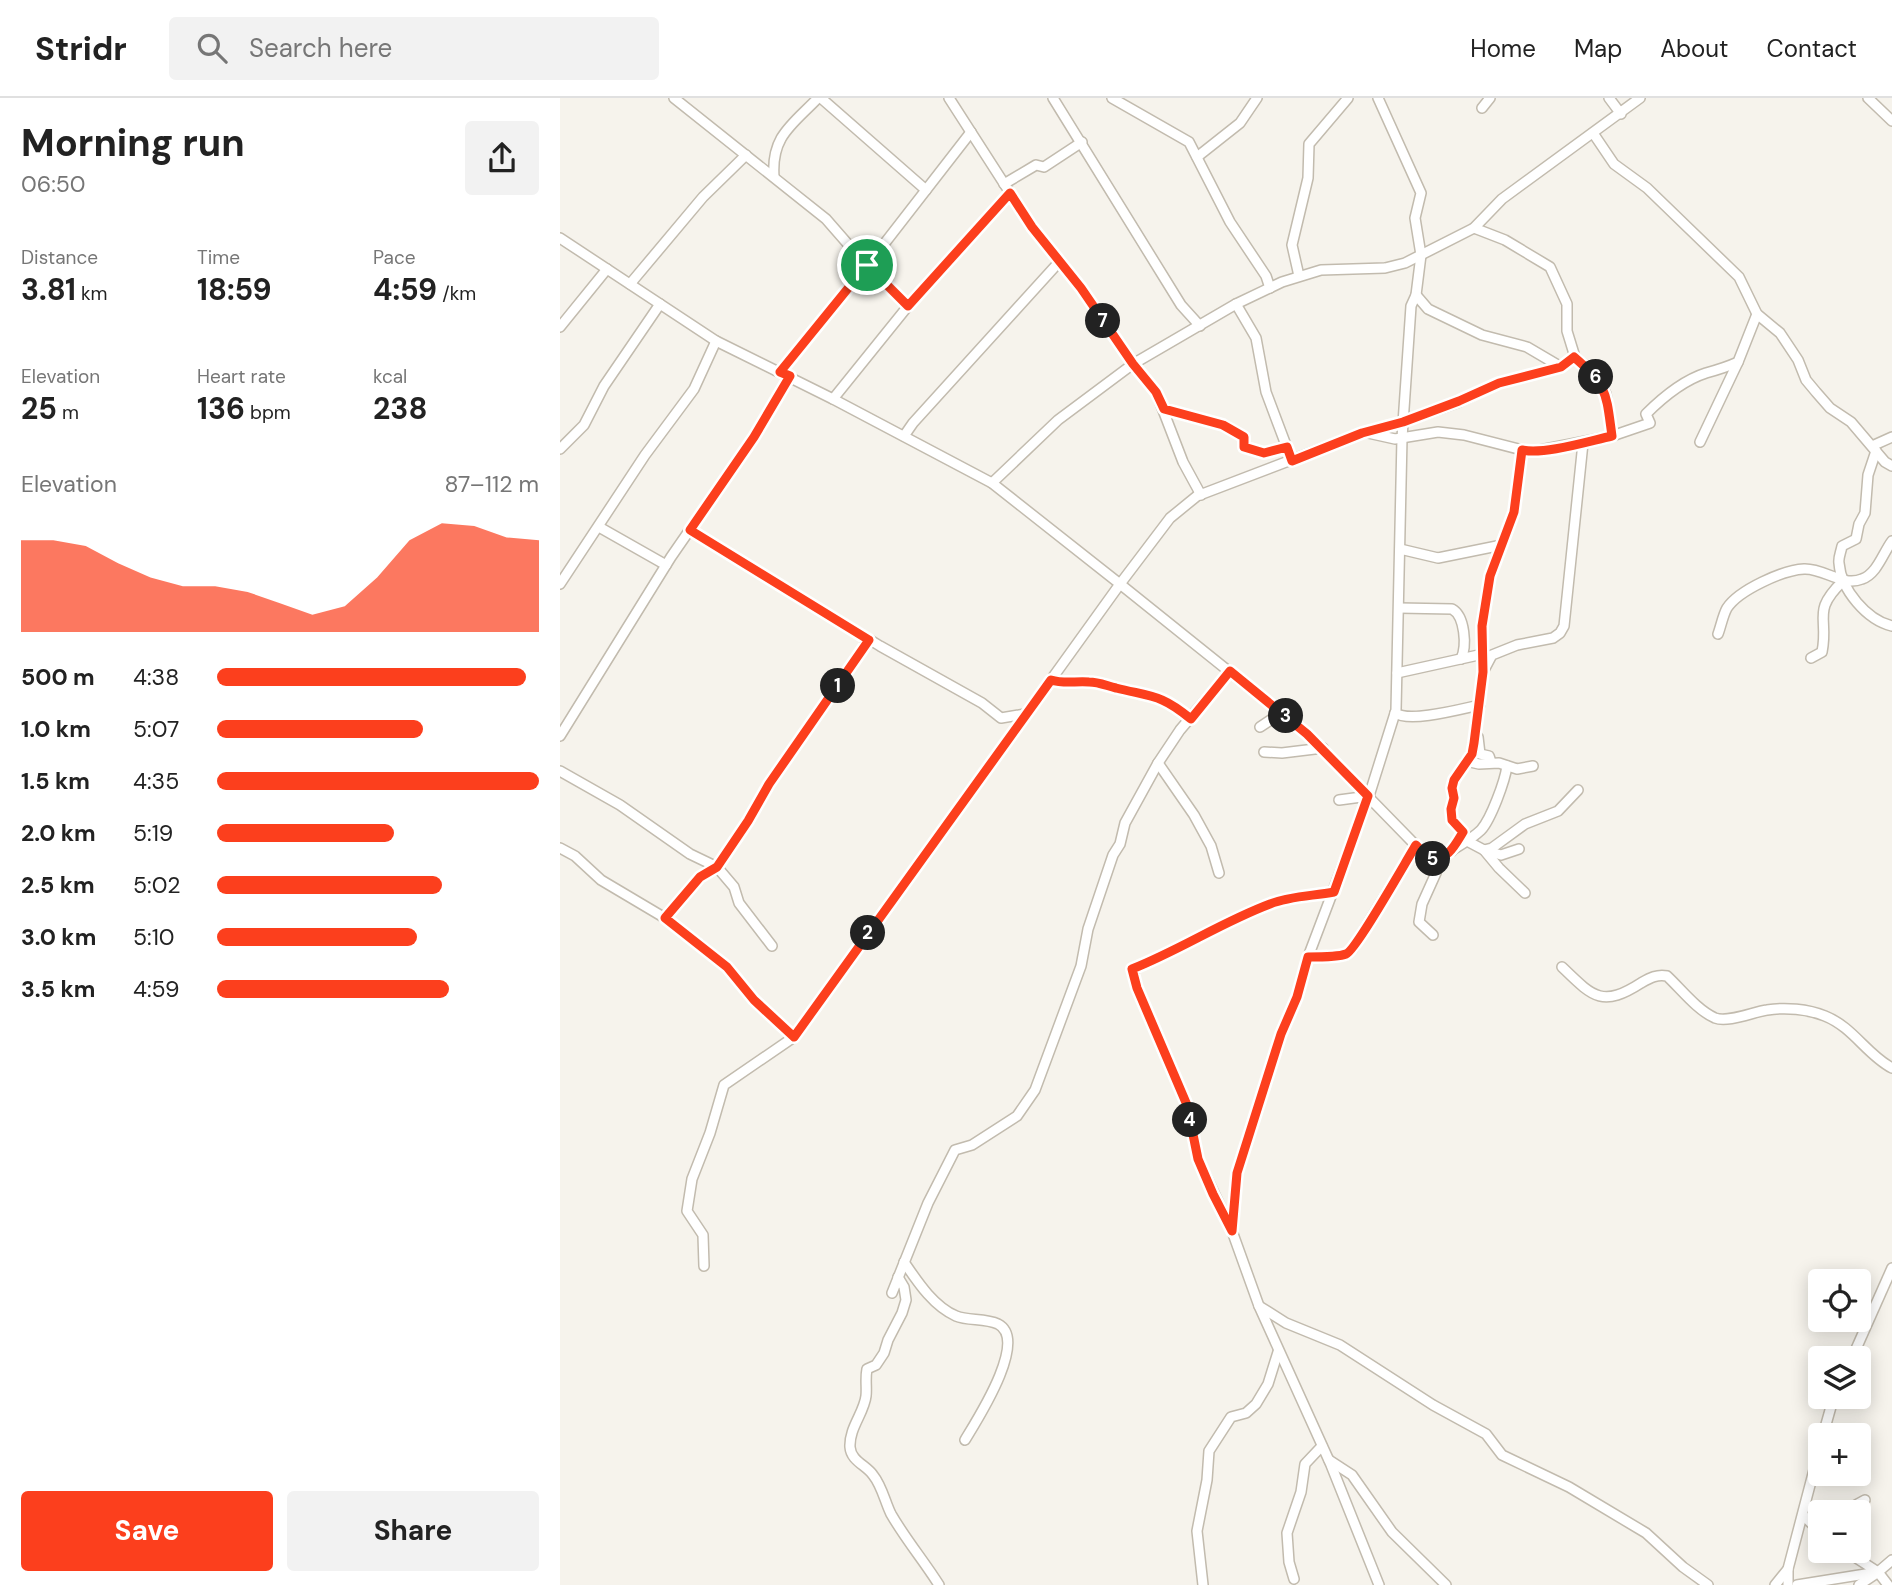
<!DOCTYPE html>
<meta charset="utf-8">
<style>
body{margin:0;font-family:"DM Sans",sans-serif;background:#f2f2f2;color:#222;height:100vh;display:flex;flex-direction:column;font-size:26px;white-space:nowrap}
*{box-sizing:border-box;margin:0}
p{font-size:23px;color:#767676}
.icon{flex:none;width:38px;height:38px;fill:none;stroke:currentColor;stroke-width:2;stroke-linecap:round;stroke-linejoin:round}
.map{position:relative;flex:1;overflow:hidden}
.panel{display:flex;flex-direction:column;background:#fff;width:560px}
.panel>*{flex:none}
.buttons{position:absolute;left:1248px;top:1171px;display:grid;gap:14px}
.buttons a{display:grid;place-items:center;width:63px;height:63px;border-radius:7px;background:#fff;box-shadow:0 4px 18px #0003;font-size:35px}
.pin{position:absolute;display:grid;place-items:center;width:60px;height:60px;color:#fff;margin:-30px;border:4px solid #fff;border-radius:50%;box-shadow:0 2px 7px #0007}
.km{position:absolute;width:35px;height:35px;margin:-18px;border-radius:50%;background:#222;color:#fff;font-size:19px;line-height:35px;text-align:center}
.round{display:grid;place-items:center;flex:none;width:74px;height:74px;border-radius:7px;background:#f2f2f2}
.headline{display:flex;align-items:center;justify-content:space-between;height:119px;padding:0 21px}
h1{font-size:38px;font-weight:700;line-height:52px}
.metrics{display:grid;grid-template-columns:repeat(3,1fr);gap:10px;height:119px;padding:7px 21px}
.metrics div{display:grid;align-content:center}
.metrics b{font-size:30px;font-weight:700}
.metrics small{font-size:19px;font-weight:400}
.metrics p{font-size:19px}
.chart{height:196px;padding:14px 21px}
.chart p{display:flex;justify-content:space-between}
.chart svg{width:100%;height:126px;margin-top:7px;fill:#fc3f1d;opacity:.7}
.button{display:flex;gap:14px;margin-top:auto;padding:14px 21px}
.button a{flex:1;height:80px;border-radius:7px;background:#fc3f1d;color:#fff;font-size:28px;font-weight:700;line-height:80px;text-align:center}
.button a+a{background:#f2f2f2;color:#222}
ul{padding:0 21px;list-style:none;font-size:23px}
li{display:grid;grid-template-columns:112px 84px 1fr;align-items:center;height:52px}
li i{height:18px;border-radius:9px;background:#fc3f1d}
header{display:flex;align-items:center;gap:42px;box-sizing:border-box;height:98px;padding:0 35px;background:#fff;border-bottom:2px solid #e0e0e0}
header strong{font-size:33px}
nav{display:flex;gap:38px;margin-inline-start:auto;font-size:24px}
.search{width:490px;height:63px;background:#f2f2f2;display:flex;align-items:center;gap:18px;box-sizing:border-box;padding:0 24px;border-radius:7px;color:#767676;font-size:26px}
main{display:flex;flex:1;min-height:0}
.map>svg:first-child{display:block}
.lines{fill:none;stroke-linecap:round;stroke-linejoin:round}
.street-casing{stroke:#c2bbae;stroke-width:12}
.street{stroke:#fff;stroke-width:9}
.route-casing{stroke:#fff;stroke-width:14}
.route{stroke:#fc3f1d;stroke-width:9}
</style>
<header>
<strong>Stridr</strong>
<div class="search"><svg class="icon" aria-label="search" viewBox="0 0 24 24"><circle cx="10" cy="10" r="6"/><path d="M15 15l6 6"/></svg>Search here</div>
<nav><a>Home</a><a>Map</a><a>About</a><a>Contact</a></nav>
</header>
<main>
<section class="panel">
<div class="headline"><div><h1>Morning run</h1><p>06:50</p></div><a class="round"><svg class="icon" aria-label="share" viewBox="0 0 24 24"><path d="M12 15V3M7 8l5-5 5 5M5 13v7h14v-7"/></svg></a></div>
<div class="metrics">
<div><p>Distance</p><b>3.81<small> km</small></b></div>
<div><p>Time</p><b>18:59</b></div>
<div><p>Pace</p><b>4:59<small> /km</small></b></div>
</div>
<div class="metrics">
<div><p>Elevation</p><b>25<small> m</small></b></div>
<div><p>Heart rate</p><b>136<small> bpm</small></b></div>
<div><p>kcal</p><b>238</b></div>
</div>
<div class="chart"><p><span>Elevation</span>87–112 m</p>
<svg viewBox="0 0 160 44" preserveAspectRatio="none"><path d="M0 44V12L10 12L20 14L30 20L40 25L50 28L60 28L70 30L80 34L90 38L100 35L110 25L120 12L130 6L140 7L150 11L160 12V44z"/></svg>
</div>
<ul>
<li><b>500 m</b>4:38<i style="width:96%"></i></li>
<li><b>1.0 km</b>5:07<i style="width:64%"></i></li>
<li><b>1.5 km</b>4:35<i style="width:100%"></i></li>
<li><b>2.0 km</b>5:19<i style="width:55%"></i></li>
<li><b>2.5 km</b>5:02<i style="width:70%"></i></li>
<li><b>3.0 km</b>5:10<i style="width:62%"></i></li>
<li><b>3.5 km</b>4:59<i style="width:72%"></i></li>
</ul>
<div class="button"><a>Save</a><a>Share</a></div>
</section>
<div class="map">
<svg width="1332" height="1487" viewBox="0 0 1332 1487">
<rect width="100%" height="100%" fill="#f6f3ec"/>
<g class="lines">
<defs>
<g id="street">
<polyline points="114,0 266,121 307,168 348,208"/>
<polyline points="261,0 366,92"/>
<polyline points="389,0 472,129 521,190 573,266 596,294 623,364 641,397"/>
<polyline points="493,0 621,207 640,228"/>
<polyline points="552,0 629,44 670,124 706,178 710,190"/>
<polyline points="818,0 861,95 855,120 861,157 856,197 851,208 842,340 836,612 809,698 748,859 737,899 721,936 677,1075 672,1133 699,1208 771,1367 819,1487"/>
<polyline points="1049,0 1061,16"/>
<polyline points="1308,0 1332,23"/>
<polyline points="922,10 930,0"/>
<polyline points="1033,35 1054,66 1087,90 1179,179 1197,216 1220,235 1238,262 1246,282 1256,294 1270,310 1291,324 1325,364 1332,368"/>
<polyline points="637,59 680,25 697,0"/>
<path d="M214 79C211 38 232 27 258 0"/>
<polyline points="444,86 476,67 484,69 522,44"/>
<polyline points="914,130 945,142 990,169 1007,206 1007,233 1015,259 1036,277 1046,296 1052,338"/>
<polyline points="0,140 156,243 273,301 432,385 560,486 234,939 164,987 150,1035 132,1081 127,1113 143,1137 144,1168"/>
<polyline points="739,178 732,147 748,80 749,46 788,0"/>
<polyline points="70,186 143,99 186,57"/>
<polyline points="856,197 868,211 922,237 967,249 1001,269"/>
<polyline points="676,206 696,240 706,294 732,363"/>
<polyline points="0,229 47,171"/>
<polyline points="220,273 307,168 411,34"/>
<polyline points="273,301 348,208 450,95"/>
<polyline points="604,311 664,327 684,339 684,349 704,355 727,349"/>
<path d="M808 335 835 341 878 334 904 337 970 354 1052 338 1090 325 1086 316C1102 300 1124 282 1146 275 1157 272 1167 269 1178 264L1197 216"/>
<polyline points="344,338 353,325 500,163"/>
<polyline points="1140,344 1178,264"/>
<polyline points="1312,348 1332,339"/>
<polyline points="0,351 24,327 44,288 100,206"/>
<path d="M1316 353 1308 377 1305 415 1299 426 1296 441 1282 448C1281 454 1278 460 1279 465 1281 492 1307 522 1332 528"/>
<polyline points="432,385 498,322 573,266 676,206 722,184 761,172 825,170 845,165 914,130 942,101 1080,0"/>
<polyline points="39,429 106,467"/>
<polyline points="130,432 320,548 422,605 441,620 465,616"/>
<polyline points="840,451 878,460 942,447"/>
<polyline points="0,486 85,357 134,291 156,243"/>
<path d="M839 510 892 511C905 518 907 548 901 561"/>
<path d="M1158 536C1161 528 1163 517 1167 510 1179 492 1223 472 1244 471 1264 470 1282 489 1302 481 1317 476 1323 455 1332 443"/>
<path d="M1251 560 1262 554C1269 519 1251 514 1283 483"/>
<polyline points="923,573 922,528 930,478 954,414 962,352"/>
<polyline points="837,575 923,556"/>
<path d="M491 582C504 586 515 584 529 584 539 584 547 588 556 590 592 598 601 596 631 621"/>
<path d="M835 615C850 625 901 611 920 607"/>
<polyline points="700,629 712,621 718,611"/>
<polyline points="0,638 111,459 194,339 230,278"/>
<polyline points="918,639 920,656 929,658 931,664"/>
<polyline points="704,654 722,655 763,650"/>
<polyline points="906,663 919,666 939,665 957,671 973,668"/>
<polyline points="598,665 634,717 651,748 659,775"/>
<polyline points="0,673 60,707 130,756 157,769 174,789 179,805 212,848"/>
<polyline points="779,702 809,698"/>
<path d="M905 742 907 743C911 740 917 736 921 732 931 721 945 683 947 668"/>
<polyline points="0,750 15,758 41,782 105,820 139,846 167,869 194,903 234,939"/>
<polyline points="924,752 939,770 965,795"/>
<polyline points="924,752 941,757 959,751"/>
<polyline points="892,753 903,735 892,722 891,711 894,700 892,690 894,682 912,655 914,645 923,574 932,557 957,547 993,540 1000,535 1004,528 1023,345"/>
<polyline points="869,761 878,761 907,743 924,752 932,750 965,726 998,713 1018,692"/>
<polyline points="105,820 140,779 157,769 188,723 209,686 309,542"/>
<polyline points="873,837 859,824 862,806 876,775 869,761 747,636 560,486 610,420 637,398 802,335 843,324 899,304 939,285 1001,269 1015,259"/>
<polyline points="748,859 785,857 793,850 856,747"/>
<path d="M1002 869C1033 899 1042 910 1081 885 1090 880 1097 876 1107 878 1121 891 1137 912 1155 920 1168 925 1193 914 1207 912 1225 909 1248 911 1265 918 1293 929 1307 957 1332 970"/>
<path d="M672 1133 638 1061 627 1007 577 890 572 871C620 852 662 824 710 806 730 798 753 798 774 794"/>
<path d="M344 1164C357 1183 373 1208 396 1218 408 1223 425 1220 438 1226 469 1242 417 1322 405 1342"/>
<path d="M338 1179 344 1189 346 1202 342 1215 328 1242 324 1255 316 1267 307 1271C305 1281 307 1289 306 1298 304 1315 289 1330 290 1349 291 1363 306 1367 313 1377 322 1388 325 1404 331 1416 346 1442 364 1463 379 1487"/>
<polyline points="332,1195 368,1105 395,1052 412,1047 457,1018 475,992 521,868 528,831 553,757 560,746 565,725 598,665 620,632 670,573"/>
<polyline points="699,1208 726,1225 780,1247 873,1307 926,1336 942,1357 1009,1389 1086,1435 1123,1469 1148,1487"/>
<polyline points="1292,1260 1332,1170"/>
<polyline points="1263,1337 1274,1298"/>
<polyline points="769,1362 792,1377 832,1434 886,1487"/>
<polyline points="1283,1414 1305,1402"/>
<polyline points="1243,1417 1260,1434"/>
<polyline points="1284,1452 1318,1474 1328,1487"/>
<polyline points="734,1481 729,1464 727,1435 741,1394 745,1366 762,1348"/>
<polyline points="643,1487 637,1433 647,1382 649,1353 671,1319 686,1315 696,1306 708,1286 718,1254"/>
<polyline points="1215,1487 1228,1471 1260,1349"/>
<polyline points="1228,1487 1228,1471"/>
<polyline points="1237,1487 1318,1474 1332,1462"/>
<polyline points="1299,1487 1314,1477"/>
</g>
</defs>
<use href="#street" class="street-casing"/>
<use href="#street" class="street"/>
</g>
<g class="lines">
<defs>
<path id="route" d="M450 95 472 129 521 190 573 266 596 294 604 311 663 327 684 339V349L704 355 727 349 732 363 802 335 843 324 899 303 939 285 1001 269 1014 259C1048 288 1046 295 1052 338 1029 343 984 357 962 352L954 414 930 478 922 528 923 574 914 645 912 656 894 682 892 690 894 700 891 711 892 722 903 734C894 749 888 762 869 761L856 747C846 763 796 852 786 856 779 859 756 859 748 859L737 899 721 936 677 1075 672 1133 653 1096 638 1061 627 1007 577 890 572 871C620 852 662 824 710 806 730 798 753 798 774 794L808 698 747 636 670 573 631 621C601 596 592 599 556 590 547 588 539 584 529 584 515 583 504 586 491 582L234 939 194 902 167 869 105 820 140 779 157 769 188 723 209 686 309 542 130 432 194 339 230 278 220 274 307 167 348 208Z"/>
</defs>
<use href="#route" class="route-casing"/>
<use href="#route" class="route"/>
</g>
</svg>
<div class="buttons">
<a><svg class="icon" aria-label="locate" viewBox="0 0 24 24"><circle cx="12" cy="12" r="6"/><path d="M12 2v4M12 18v4M2 12h4M18 12h4"/></svg></a>
<a><svg class="icon" aria-label="layers" viewBox="0 0 24 24"><path d="M12 4l9 5-9 5-9-5zM3 14l9 5 9-5"/></svg></a>
<a>+</a>
<a>−</a>
</div>
<div class="pin" style="left:307px;top:167px;background:#1e9e55"><svg class="icon" aria-label="arrive" viewBox="0 0 24 24"><path d="M6 21V4h12l-3 4 3 4H6"/></svg></div>
<b class="km" style="left:278px;top:588px">1</b>
<b class="km" style="left:308px;top:835px">2</b>
<b class="km" style="left:726px;top:618px">3</b>
<b class="km" style="left:630px;top:1022px">4</b>
<b class="km" style="left:873px;top:761px">5</b>
<b class="km" style="left:1036px;top:279px">6</b>
<b class="km" style="left:543px;top:223px">7</b>
</div>
</main>
